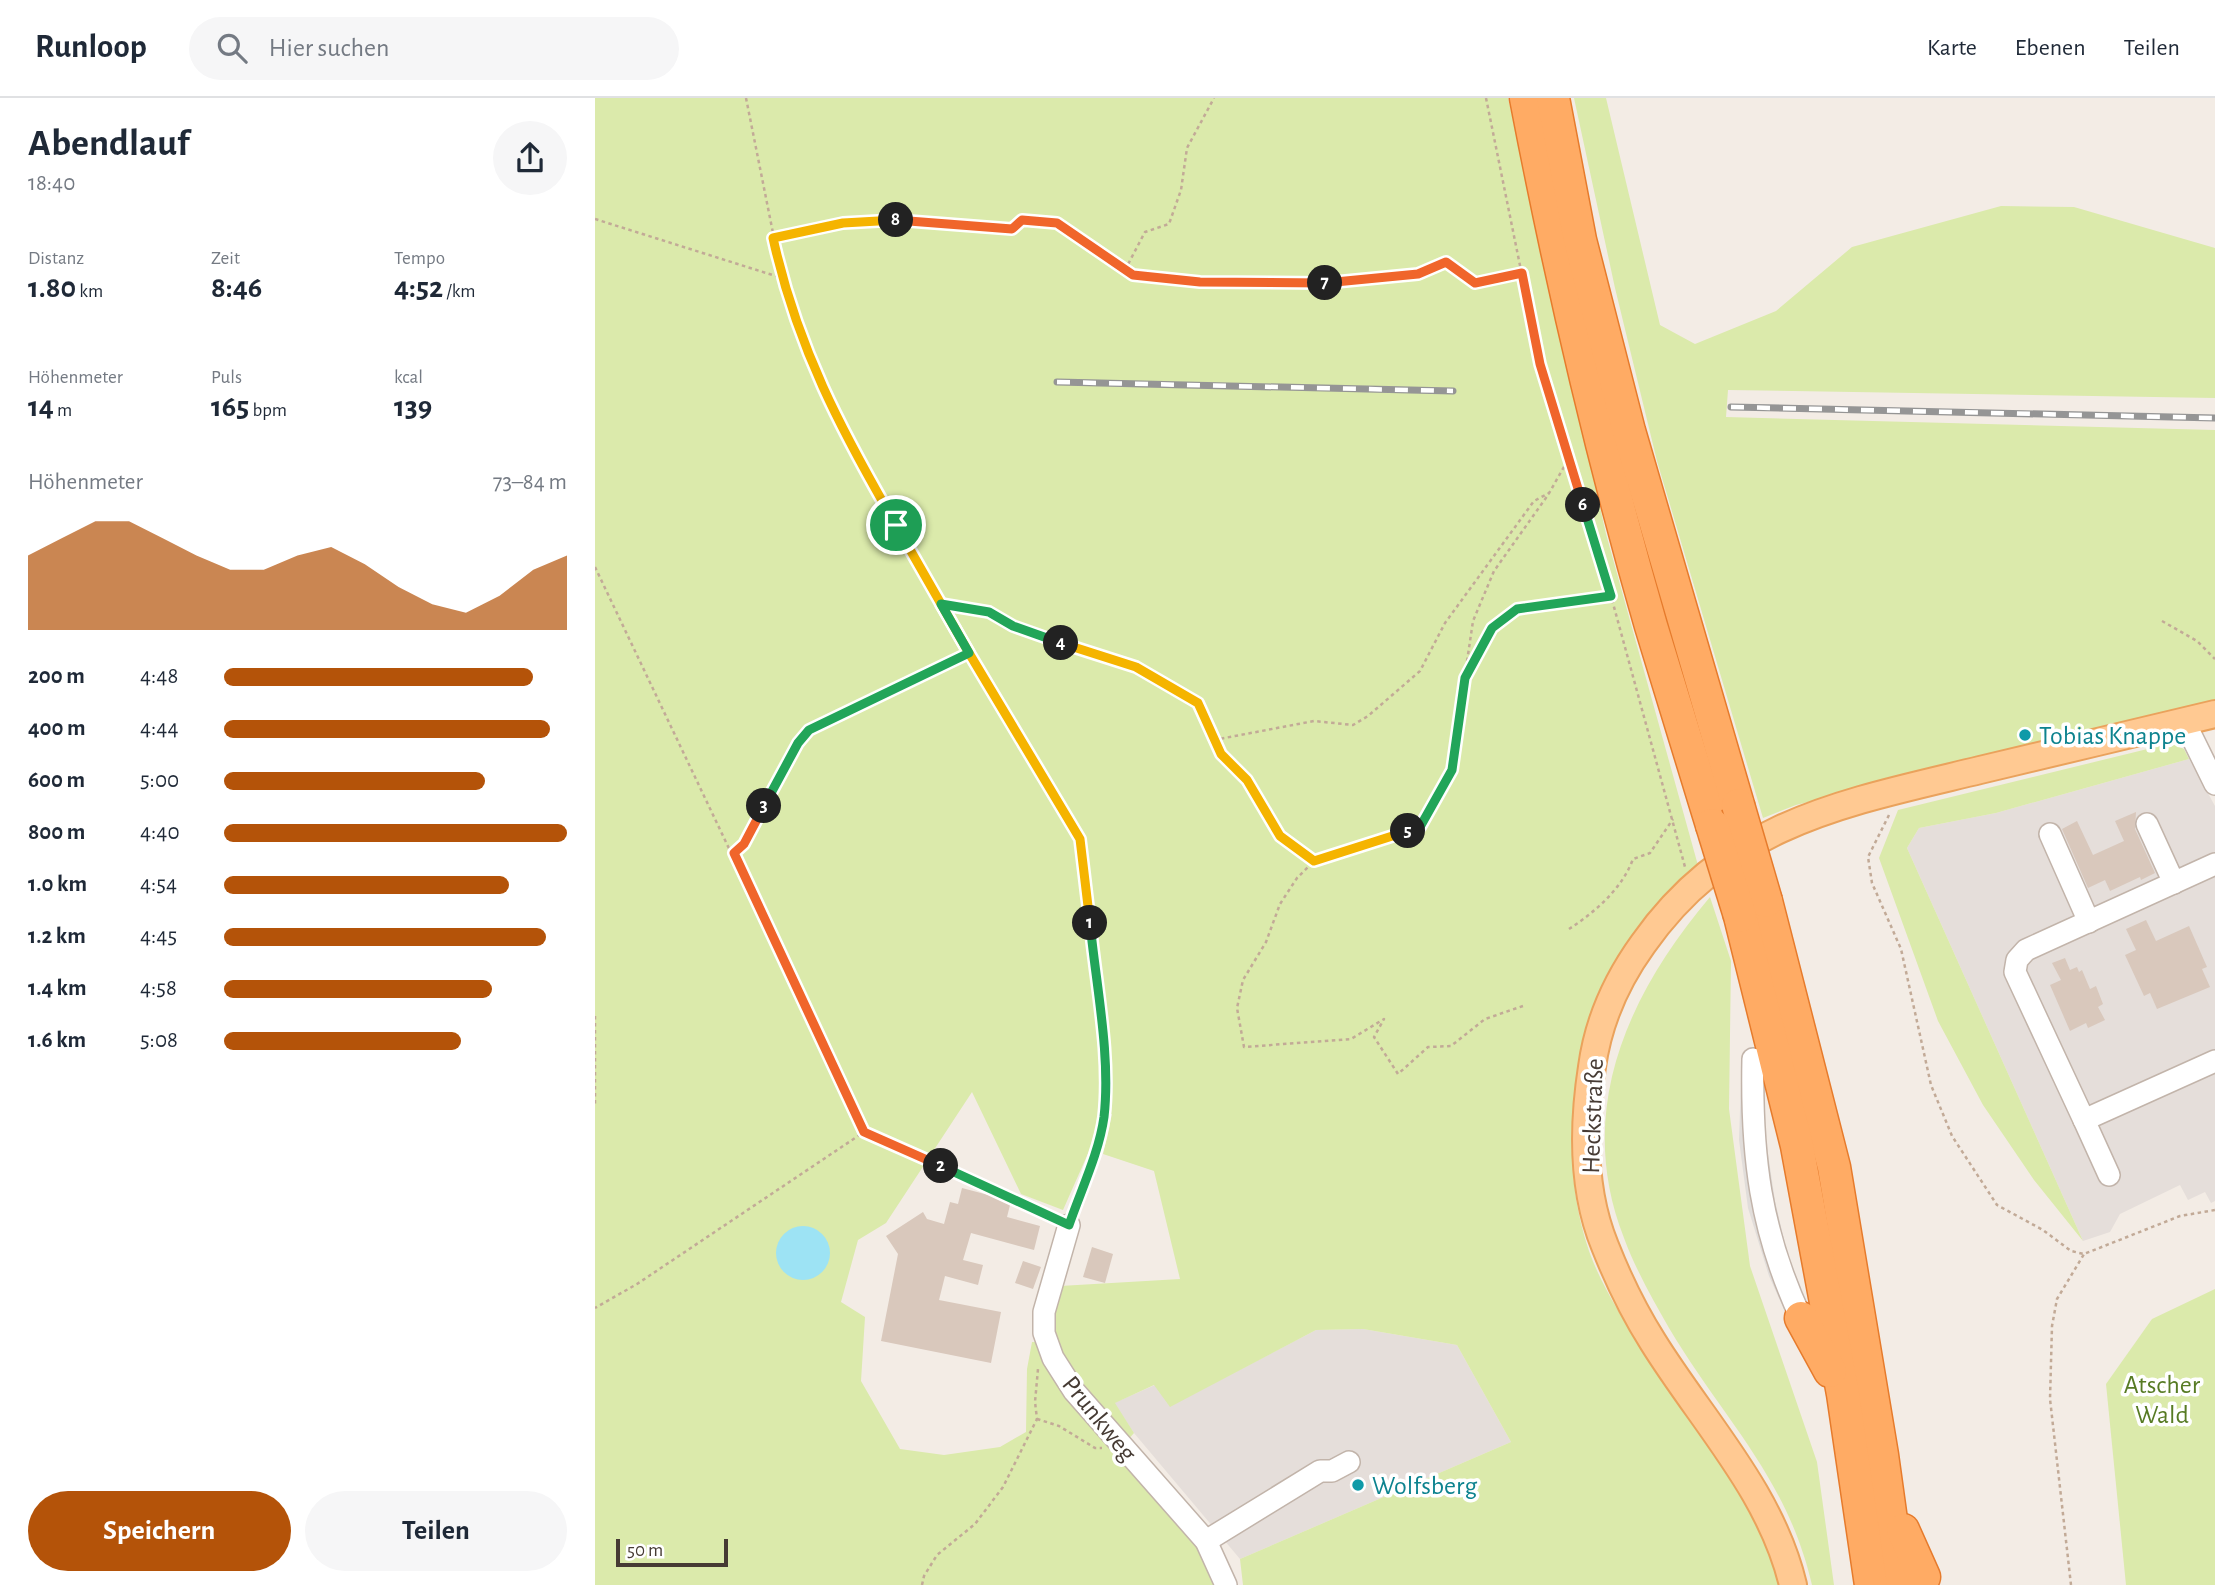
<!DOCTYPE html>
<html lang="de">
<meta charset="utf-8">
<style>
body{margin:0;font-family:"Alegreya Sans",sans-serif;background:#f6f6f7;color:#1f2937;height:100vh;display:flex;flex-direction:column;font-size:26px;white-space:nowrap}
*{box-sizing:border-box;margin:0}
p{font-size:23px;color:#747a83}
.icon{flex:none;width:38px;height:38px;fill:none;stroke:currentColor;stroke-width:2;stroke-linecap:round;stroke-linejoin:round}
.map{position:relative;flex:1;overflow:hidden}
.panel{display:flex;flex-direction:column;background:#fff;width:595px}
.panel>*{flex:none}
.scale{position:absolute;left:21px;bottom:18px;width:112px;box-sizing:border-box;padding-left:7px;border:4px solid #463b34;border-top:0;font-size:19px;line-height:24px;white-space:nowrap;color:#463b34;-webkit-text-stroke:5px #fff;paint-order:stroke}
.pin{position:absolute;display:grid;place-items:center;width:60px;height:60px;color:#fff;margin:-30px;border:4px solid #fff;border-radius:50%;box-shadow:0 2px 7px #0007}
.km{position:absolute;width:35px;height:35px;margin:-18px;border-radius:50%;background:#222;color:#fff;font-size:19px;line-height:35px;text-align:center}
.round{display:grid;place-items:center;flex:none;width:74px;height:74px;border-radius:37px;background:#f6f6f7}
.head{display:flex;align-items:center;justify-content:space-between;height:119px;padding:0 28px}
h1{font-size:38px;font-weight:700;line-height:52px}
.figures{display:grid;grid-template-columns:repeat(3,1fr);gap:10px;height:119px;padding:7px 28px}
.figures div{display:grid;align-content:center}
.figures b{font-size:30px;font-weight:700}
.figures small{font-size:19px;font-weight:400}
.figures p{font-size:19px}
.chart{height:196px;padding:14px 28px}
.chart p{display:flex;justify-content:space-between}
.chart svg{width:100%;height:126px;margin-top:7px;fill:#b45309;opacity:.7}
.primary-button{display:flex;gap:14px;margin-top:auto;padding:14px 28px}
.primary-button a{flex:1;height:80px;border-radius:42px;background:#b45309;color:#fff;font-size:28px;font-weight:700;line-height:80px;text-align:center}
.primary-button a+a{background:#f6f6f7;color:#1f2937}
ul{padding:0 28px;list-style:none;font-size:23px}
li{display:grid;grid-template-columns:112px 84px 1fr;align-items:center;height:52px}
li i{height:18px;border-radius:9px;background:#b45309}
header{display:flex;align-items:center;gap:42px;box-sizing:border-box;height:98px;padding:0 35px;background:#fff;border-bottom:2px solid #e0e1e3}
header strong{font-size:33px}
nav{display:flex;gap:38px;margin-inline-start:auto;font-size:24px}
.search{width:490px;height:63px;background:#f6f6f7;display:flex;align-items:center;gap:18px;box-sizing:border-box;padding:0 24px;border-radius:38px;color:#747a83;font-size:26px}
main{display:flex;flex:1;min-height:0}
.map>svg:first-child{display:block}
.industrial{fill:#e5deda}
.green{fill:#dbeaab;fill-rule:evenodd}
.parking{fill:#e1ddda}
.water{fill:#9de3f4}
.building{fill:#d9c8bc}
.lines{fill:none;stroke-linecap:round;stroke-linejoin:round}
.minor-casing{stroke:#c2b4aa;stroke-width:24}
.major-casing{stroke:#eaa25c;stroke-width:30}
.highway-casing{stroke:#e67b2c;stroke-width:35}
.path{stroke:#c2aa97;stroke-width:2.5;stroke-dasharray:3.5 3.5;stroke-linecap:butt}
.minor{stroke:#fff;stroke-width:21}
.major{stroke:#ffc992;stroke-width:26}
.highway{stroke:#ffab64;stroke-width:32}
.rail-casing{stroke:#959595;stroke-width:7}
.rail{stroke:#fff;stroke-width:4.5;stroke-dasharray:13;stroke-linecap:butt}
.highway-bridge-casing{stroke:#e67b2c;stroke-width:35;stroke-linecap:butt}
.highway-bridge{stroke:#ffab64;stroke-width:32}
.split-1-casing{stroke:#fff;stroke-width:14}
.split-2-casing{stroke:#fff;stroke-width:14}
.split-3-casing{stroke:#fff;stroke-width:14}
.split-4-casing{stroke:#fff;stroke-width:14}
.split-5-casing{stroke:#fff;stroke-width:14}
.split-6-casing{stroke:#fff;stroke-width:14}
.split-7-casing{stroke:#fff;stroke-width:14}
.split-8-casing{stroke:#fff;stroke-width:14}
.split-9-casing{stroke:#fff;stroke-width:14}
.split-1{stroke:#f5b400;stroke-width:9}
.split-2{stroke:#22a559;stroke-width:9}
.split-3{stroke:#f0652b;stroke-width:9}
.split-4{stroke:#22a559;stroke-width:9}
.split-5{stroke:#f5b400;stroke-width:9}
.split-6{stroke:#22a559;stroke-width:9}
.split-7{stroke:#f0652b;stroke-width:9}
.split-8{stroke:#f0652b;stroke-width:9}
.split-9{stroke:#f5b400;stroke-width:9}
.culture-dot{fill:#0f9aa8;stroke:#fff;stroke-width:2.5}
.labels{text-anchor:middle;stroke-width:7;stroke-linejoin:round;paint-order:stroke}
.culture-label{font-size:26px;fill:#0d838f;stroke:#fff;text-anchor:start}
.street-label{font-size:26px;fill:#463b34;stroke:#fff}
.park-label{font-size:26px;fill:#577b24;stroke:#fff}
</style>
<header>
<strong>Runloop</strong>
<div class="search"><svg class="icon" aria-label="search" viewBox="0 0 24 24"><circle cx="10" cy="10" r="6"/><path d="M15 15l6 6"/></svg>Hier suchen</div>
<nav><a>Karte</a><a>Ebenen</a><a>Teilen</a></nav>
</header>
<main>
<section class="panel">
<div class="head"><div><h1>Abendlauf</h1><p>18:40</p></div><a class="round"><svg class="icon" aria-label="share" viewBox="0 0 24 24"><path d="M12 15V3M7 8l5-5 5 5M5 13v7h14v-7"/></svg></a></div>
<div class="figures">
<div><p>Distanz</p><b>1.80<small> km</small></b></div>
<div><p>Zeit</p><b>8:46</b></div>
<div><p>Tempo</p><b>4:52<small> /km</small></b></div>
</div>
<div class="figures">
<div><p>Höhenmeter</p><b>14<small> m</small></b></div>
<div><p>Puls</p><b>165<small> bpm</small></b></div>
<div><p>kcal</p><b>139</b></div>
</div>
<div class="chart"><p><span>Höhenmeter</span>73–84 m</p>
<svg viewBox="0 0 160 44" preserveAspectRatio="none"><path d="M0 44V18L10 12L20 6L30 6L40 12L50 18L60 23L70 23L80 18L90 15L100 21L110 29L120 35L130 38L140 32L150 23L160 18V44z"/></svg>
</div>
<ul>
<li><b>200 m</b>4:48<i style="width:90%"></i></li>
<li><b>400 m</b>4:44<i style="width:95%"></i></li>
<li><b>600 m</b>5:00<i style="width:76%"></i></li>
<li><b>800 m</b>4:40<i style="width:100%"></i></li>
<li><b>1.0 km</b>4:54<i style="width:83%"></i></li>
<li><b>1.2 km</b>4:45<i style="width:94%"></i></li>
<li><b>1.4 km</b>4:58<i style="width:78%"></i></li>
<li><b>1.6 km</b>5:08<i style="width:69%"></i></li>
</ul>
<div class="primary-button"><a>Speichern</a><a>Teilen</a></div>
</section>
<div class="map">
<svg width="1620" height="1487" viewBox="0 0 1620 1487">
<rect width="100%" height="100%" fill="#f3ece5"/>
<g class="industrial">
<polygon points="1594,661 1620,708 1620,1103 1616,1105 1610,1094 1593,1102 1585,1087 1525,1116 1515,1134 1488,1143 1312,750 1324,730 1401,715"/>
<polygon points="768,1231 862,1247 916,1344 645,1461 539,1335 519,1305 560,1287 575,1308 721,1232"/>
</g>
<g class="green">
<path d="M0 0H913L1011 436 1104 771C1091 782 1076 793 1064 805 1042 828 1028 859 1015 887 1006 907 993 928 988 950 972 1015 972 1089 994 1153 1006 1187 1028 1221 1047 1251 1058 1271 1074 1288 1088 1306 1125 1356 1173 1426 1185 1487H648L645 1461 916 1344 862 1247 768 1231 721 1232 575 1309 559 1287 520 1305 539 1335 520 1356 607 1448 623 1487H0ZM377 994 426 1096 468 1112 495 1051 503 1021 517 1016 508 1056 559 1073 585 1181 465 1188 457 1222 460 1245 437 1244 432 1271 431 1334 405 1349 349 1357 305 1351 266 1283 270 1219 246 1204 263 1142 291 1125Z"/>
<polygon points="979,0 1011,0 1065,227 1100,246 1181,213 1257,149 1406,108 1479,109 1620,150 1620,300 1133,292 1131,319 1620,332 1620,603 1201,707 1168,720 1062,363 1020,190"/>
<polygon points="1577,645 1589,651 1594,661 1401,715 1324,730 1312,750 1488,1143 1439,1082 1388,1007 1343,923 1284,760 1303,712"/>
<path d="M1115 799 1136 863 1134 1011 1155 1168 1222 1364 1239 1487H1217C1192 1379 1128 1321 1074 1230 1058 1202 1040 1170 1029 1140 979 1013 1033 896 1115 799Z"/>
<polygon points="1620,1191 1620,1487 1531,1487 1511,1286 1557,1221"/>
</g>
<polygon class="parking" points="1146,983 1164,985 1165,1036 1172,1049 1180,1103 1191,1150 1189,1162 1208,1208 1191,1216 1174,1178 1153,1110 1144,1042"/>
<circle class="water" cx="208" cy="1155" r="27"/>
<g class="building">
<polygon points="1541,714 1540,731 1560,775 1546,782 1545,779 1515,793 1510,782 1493,790 1467,731 1482,723 1498,757 1529,743 1520,723"/>
<polygon points="1551,822 1561,843 1594,828 1612,869 1607,871 1615,889 1562,911 1555,895 1549,898 1530,857 1541,852 1531,831"/>
<polygon points="1470,860 1475,872 1482,869 1484,874 1487,872 1495,891 1501,888 1508,906 1503,909 1510,922 1493,930 1491,925 1475,933 1455,887 1466,882 1457,865"/>
<polygon points="367,1090 416,1103 412,1119 445,1128 439,1152 376,1135 368,1162 388,1167 383,1187 350,1178 344,1202 406,1214 396,1265 286,1243 303,1156 291,1138 328,1114 332,1121 349,1126 355,1104 363,1106"/>
<polygon points="497,1149 518,1156 510,1185 488,1179"/>
<polygon points="428,1163 446,1169 438,1191 420,1185"/>
</g>
<g class="lines">
<defs>
<g id="minor">
<polyline points="1589,623 1620,686"/>
<polyline points="1552,726 1579,785"/>
<polyline points="1455,736 1494,824"/>
<polyline points="1620,766 1431,852 1422,862 1420,874 1489,1022 1620,963"/>
<path d="M1158 961C1156 1057 1165 1132 1206 1220"/>
<polyline points="1489,1022 1514,1077"/>
<polyline points="474,1127 449,1214 449,1235 458,1260 479,1293 611,1443 631,1487"/>
<polyline points="611,1443 725,1373 737,1373 754,1364"/>
</g>
<path id="major" d="M1198 1487C1176 1394 1107 1323 1058 1244 1039 1214 1023 1181 1010 1148 987 1092 988 1027 997 969 1003 925 1022 882 1048 846 1134 724 1249 705 1385 672 1463 653 1542 635 1620 616"/>
<g id="highway">
<path d="M931 0C965 177 1006 355 1056 528 1076 595 1097 661 1117 727"/>
<polyline points="958,0 985,142 1034,333 1143,707"/>
<polyline points="1171,803 1239,1069 1287,1357 1305,1487"/>
<polyline points="1145,818 1202,1048 1248,1296 1276,1487"/>
<polyline points="1206,1220 1235,1273"/>
<polyline points="1308,1432 1329,1479"/>
</g>
</defs>
<use href="#minor" class="minor-casing"/>
<use href="#major" class="major-casing"/>
<use href="#highway" class="highway-casing"/>
<g class="path">
<path d="M151 0 187 180 204 237 225 287 256 348 374 555 485 741 511 989C508 1033 494 1070 480 1111"/>
<polyline points="891,0 945,266 1016,498 1090,769"/>
<polyline points="0,121 187,180"/>
<polyline points="178,140 248,125 311,122 417,131 427,122 462,125 538,177 605,184 676,187 750,185 823,176 851,164 880,185 927,175"/>
<polyline points="530,172 550,134 574,126 586,92 592,50 619,0"/>
<polyline points="0,469 269,1034 42,1186 0,1210"/>
<polyline points="347,506 394,514 418,528 541,569 603,605 626,656 652,682 686,738 719,763"/>
<polyline points="1567,523 1602,543 1620,561"/>
<polyline points="870,577 878,523 899,473 953,397 974,360"/>
<polyline points="619,642 719,623 758,627 773,618 825,573 850,525 939,403 954,395"/>
<polyline points="1294,717 1273,759 1277,785 1306,851 1336,987 1357,1038 1402,1107 1448,1132 1476,1153 1489,1156 1585,1118 1620,1112"/>
<polyline points="139,755 149,746 203,645 214,632 373,555"/>
<path d="M974 831C1000 814 1027 791 1038 761L1055 755 1078 721"/>
<polyline points="928,908 890,921 856,948 833,949 803,976 779,939 789,921 756,941 649,949 642,910 648,882 671,844 685,806 702,780 719,763 826,728 857,672 870,581 897,531 922,511 1016,498"/>
<polyline points="0,918 0,1007"/>
<polyline points="269,1034 458,1119"/>
<polyline points="442,1321 464,1328 500,1350 507,1350"/>
<polyline points="327,1487 329,1478 342,1457 380,1426 408,1389 442,1321 440,1304 443,1271"/>
<polyline points="1476,1487 1455,1301 1457,1228 1462,1201 1489,1156"/>
</g>
<use href="#minor" class="minor"/>
<use href="#major" class="major"/>
<use href="#highway" class="highway"/>
<defs>
<g id="rail">
<polyline points="462,284 858,293"/>
<polyline points="1136,309 1620,320"/>
</g>
</defs>
<use href="#rail" class="rail-casing"/>
<use href="#rail" class="rail"/>
<defs>
<g id="highway-bridge">
<polyline points="1143,707 1171,803"/>
<polyline points="1117,727 1145,818"/>
</g>
</defs>
<use href="#highway-bridge" class="highway-bridge-casing"/>
<use href="#highway-bridge" class="highway-bridge"/>
</g>
<g class="lines">
<defs>
<polyline id="split-1" points="301,427 374,555 485,741 495,825"/>
<path id="split-2" d="M346 1068 474 1127C486 1092 504 1055 509 1019 516 958 501 887 495 825"/>
<polyline id="split-3" points="169,708 149,746 139,755 269,1034 346,1068"/>
<polyline id="split-4" points="169,708 203,645 214,632 374,555 346,506 394,514 418,528 466,545"/>
<polyline id="split-5" points="466,545 541,569 603,605 626,656 652,682 685,738 719,763 813,733"/>
<polyline id="split-6" points="813,733 825,729 857,672 870,580 897,530 922,511 1016,498 988,407"/>
<polyline id="split-7" points="730,185 823,176 851,164 880,185 927,175 945,266 988,407"/>
<polyline id="split-8" points="301,122 417,131 427,122 462,125 538,177 605,184 730,185"/>
<path id="split-9" d="M301 427C246 332 202 249 178 140L248 125 301 122"/>
</defs>
<use href="#split-1" class="split-1-casing"/>
<use href="#split-2" class="split-2-casing"/>
<use href="#split-3" class="split-3-casing"/>
<use href="#split-4" class="split-4-casing"/>
<use href="#split-5" class="split-5-casing"/>
<use href="#split-6" class="split-6-casing"/>
<use href="#split-7" class="split-7-casing"/>
<use href="#split-8" class="split-8-casing"/>
<use href="#split-9" class="split-9-casing"/>
<use href="#split-1" class="split-1"/>
<use href="#split-2" class="split-2"/>
<use href="#split-3" class="split-3"/>
<use href="#split-4" class="split-4"/>
<use href="#split-5" class="split-5"/>
<use href="#split-6" class="split-6"/>
<use href="#split-7" class="split-7"/>
<use href="#split-8" class="split-8"/>
<use href="#split-9" class="split-9"/>
</g>
<g class="culture-dot">
<circle cx="1430" cy="637" r="7"/>
<circle cx="763" cy="1387" r="7"/>
</g>
<g class="labels">
<g class="culture-label">
<text x="1444" y="646">Tobias Knappe</text>
<text x="777" y="1396">Wolfsberg</text>
</g>
<g class="street-label">
<text transform="translate(997 1018) rotate(-88)" y="9">Heckstraße</text>
<text transform="translate(505 1320) rotate(51)" y="9">Prunkweg</text>
</g>
<g class="park-label">
<text x="1567" y="1295">Atscher<tspan x="1567" dy="30">Wald</tspan></text>
</g>
</g>
</svg>
<div class="scale">50 m</div>
<div class="pin" style="left:301px;top:427px;background:#1e9e55"><svg class="icon" aria-label="arrive" viewBox="0 0 24 24"><path d="M6 21V4h12l-3 4 3 4H6"/></svg></div>
<b class="km" style="left:495px;top:825px">1</b>
<b class="km" style="left:346px;top:1068px">2</b>
<b class="km" style="left:169px;top:708px">3</b>
<b class="km" style="left:466px;top:545px">4</b>
<b class="km" style="left:813px;top:733px">5</b>
<b class="km" style="left:988px;top:407px">6</b>
<b class="km" style="left:730px;top:185px">7</b>
<b class="km" style="left:301px;top:122px">8</b>
</div>
</main>
